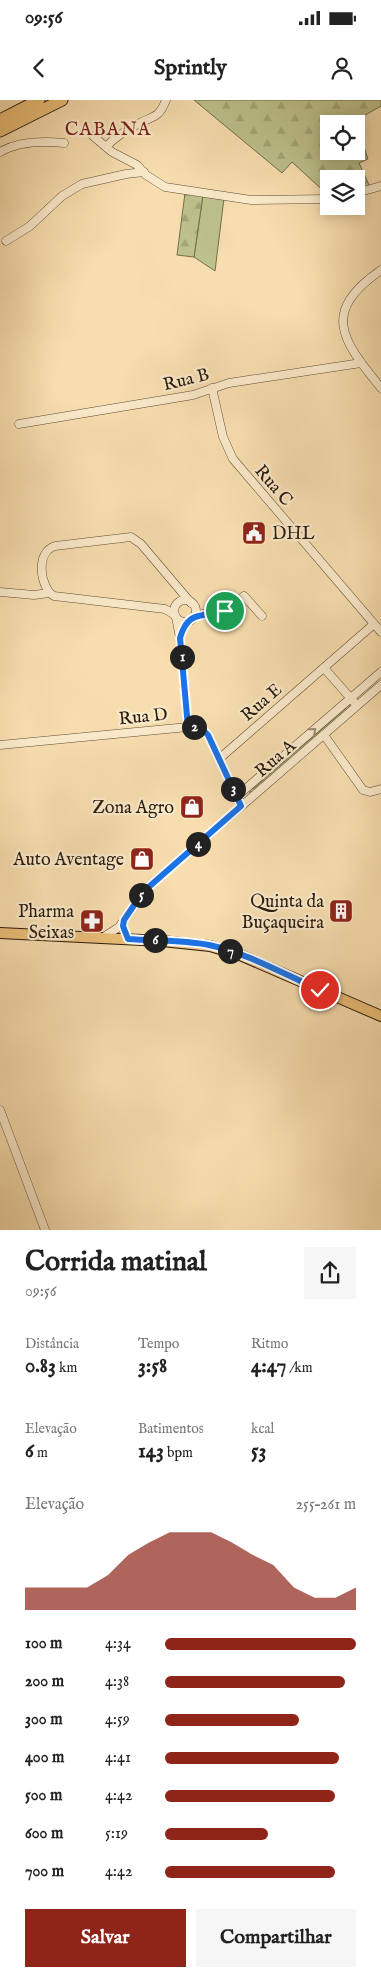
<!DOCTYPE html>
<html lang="pt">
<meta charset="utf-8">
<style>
body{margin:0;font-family:"IM FELL English",serif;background:#f6f6f6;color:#222;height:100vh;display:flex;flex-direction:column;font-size:19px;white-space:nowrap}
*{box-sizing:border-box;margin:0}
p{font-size:16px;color:#767676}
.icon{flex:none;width:28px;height:28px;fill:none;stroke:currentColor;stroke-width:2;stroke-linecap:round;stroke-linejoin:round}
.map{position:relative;height:1130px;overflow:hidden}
.details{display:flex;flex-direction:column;background:#fff;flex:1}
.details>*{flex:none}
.buttons{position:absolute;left:320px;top:15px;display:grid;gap:10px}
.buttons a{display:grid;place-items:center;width:45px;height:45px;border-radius:0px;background:#fff;box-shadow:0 2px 12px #0003;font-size:25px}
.pin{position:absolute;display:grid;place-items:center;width:42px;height:42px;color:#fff;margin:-21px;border:2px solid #fff;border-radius:50%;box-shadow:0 1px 5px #0007}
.km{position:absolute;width:25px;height:25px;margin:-12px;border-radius:50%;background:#222;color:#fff;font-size:14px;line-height:25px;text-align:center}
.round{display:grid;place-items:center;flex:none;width:52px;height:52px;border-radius:0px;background:#f6f6f6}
.overview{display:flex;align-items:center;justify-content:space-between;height:85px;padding:0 25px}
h1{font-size:28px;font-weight:700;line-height:38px}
.figures{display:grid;grid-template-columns:repeat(3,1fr);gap:8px;height:85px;padding:5px 25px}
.figures div{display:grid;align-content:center}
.figures b{font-size:21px;font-weight:700}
.figures small{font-size:14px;font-weight:400}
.figures p{font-size:14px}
.chart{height:140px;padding:10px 25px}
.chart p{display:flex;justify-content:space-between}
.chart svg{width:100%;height:90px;margin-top:5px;fill:#8f2418;opacity:.7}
.action{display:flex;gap:10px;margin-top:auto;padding:10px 25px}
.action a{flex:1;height:58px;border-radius:0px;background:#8f2418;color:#fff;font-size:20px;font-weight:700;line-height:58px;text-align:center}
.action a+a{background:#f6f6f6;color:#222}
ul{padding:0 25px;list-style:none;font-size:16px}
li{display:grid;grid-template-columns:80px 60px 1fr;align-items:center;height:38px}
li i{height:12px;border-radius:6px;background:#8f2418}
.status{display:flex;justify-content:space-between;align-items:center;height:35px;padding:0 25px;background:#fff;direction:ltr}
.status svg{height:14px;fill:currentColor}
header{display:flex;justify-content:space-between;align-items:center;height:65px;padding:0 25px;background:#fff;font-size:22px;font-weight:700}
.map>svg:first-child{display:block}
.green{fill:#bdc18b;stroke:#746e4d}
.forest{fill:url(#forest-firs);stroke:#746e4d}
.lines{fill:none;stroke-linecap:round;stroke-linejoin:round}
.minor-casing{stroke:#5e4c37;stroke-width:9}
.major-casing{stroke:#2a1b0f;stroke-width:12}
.highway-casing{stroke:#2a1b0f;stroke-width:13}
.minor{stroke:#faeacb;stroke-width:8}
.major{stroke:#ecbf78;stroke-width:10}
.highway{stroke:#ecbf78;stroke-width:11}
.oneway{stroke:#9c8d76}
.route-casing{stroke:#fff;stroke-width:10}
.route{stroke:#1a73e8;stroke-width:6}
.labels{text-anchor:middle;stroke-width:4.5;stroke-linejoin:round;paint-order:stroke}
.street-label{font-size:18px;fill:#2a1b0f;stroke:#faeacb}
.poi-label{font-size:18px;fill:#2a1b0f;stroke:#faeacb;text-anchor:end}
.neighbourhood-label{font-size:19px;letter-spacing:1px;fill:#7a1f14;stroke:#faeacb}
</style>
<div class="status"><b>09:56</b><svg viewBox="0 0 49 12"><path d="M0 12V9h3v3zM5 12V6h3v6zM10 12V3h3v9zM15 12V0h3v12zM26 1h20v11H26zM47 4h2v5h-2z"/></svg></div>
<header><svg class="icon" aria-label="back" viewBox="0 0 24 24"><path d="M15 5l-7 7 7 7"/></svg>Sprintly<svg class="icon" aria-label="person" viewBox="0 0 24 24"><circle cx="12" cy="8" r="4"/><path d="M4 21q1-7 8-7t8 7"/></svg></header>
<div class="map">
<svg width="381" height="1130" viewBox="0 0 381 1130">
<defs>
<pattern id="forest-firs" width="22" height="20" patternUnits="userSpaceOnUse" patternTransform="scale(1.25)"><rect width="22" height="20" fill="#bdc18b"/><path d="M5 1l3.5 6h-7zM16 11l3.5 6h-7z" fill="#a3a577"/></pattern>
</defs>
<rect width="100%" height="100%" fill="#f8deaf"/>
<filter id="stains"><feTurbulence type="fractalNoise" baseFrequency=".004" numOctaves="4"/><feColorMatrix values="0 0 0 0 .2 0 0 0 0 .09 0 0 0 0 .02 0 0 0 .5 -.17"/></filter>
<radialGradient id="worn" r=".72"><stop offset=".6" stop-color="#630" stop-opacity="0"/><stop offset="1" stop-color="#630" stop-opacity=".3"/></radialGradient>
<g class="green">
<polygon points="203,95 224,98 215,171 194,157"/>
<polygon points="348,603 350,608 252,692 249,692 248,690 254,688 346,608 345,606"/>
</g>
<g class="forest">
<polygon points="194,0 381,0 381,6 355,21 356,24 329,24 329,51 356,51 356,24 368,59 359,63 370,87 356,91 356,79 329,79 329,96 292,62 282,73"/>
<polygon points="185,93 203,95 194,157 177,155"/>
</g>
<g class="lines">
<defs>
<g id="minor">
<polyline points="93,36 112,52 137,65 146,75 165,87 251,100 329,99"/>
<path d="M106 47C114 38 126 30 138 24 152 16 159 19 166 0"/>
<path d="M0 52C19 41 43 41 64 43"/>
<polyline points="356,93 381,86"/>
<polyline points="6,141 30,126 62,96 82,84 126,74 144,72"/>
<path d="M381 170C321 212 341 239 381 288"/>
<polyline points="212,288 223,337 233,359 381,532"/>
<polyline points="19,324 193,295 229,283 361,263"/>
<polyline points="0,492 34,495 49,493"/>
<circle cx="185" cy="511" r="11"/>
<path d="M175 515 165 509 54 496C40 488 35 452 55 446L131 437 141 444 191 503"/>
<polyline points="176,517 180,538 188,627"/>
<polyline points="194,517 203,514 225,511 244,496 262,516"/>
<polyline points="324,568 354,602"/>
<polyline points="324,635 363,690 370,692 381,689"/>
<polyline points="0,645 188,627 201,628 208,635 241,707"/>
<polyline points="219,659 374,524"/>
<polyline points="236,697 381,572"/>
<polyline points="102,838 119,827 146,789 381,585"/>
<polyline points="0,1010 45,1130"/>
</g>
<polyline id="major" points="0,833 162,841 210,846 240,855 381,916"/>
<g id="highway">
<polyline points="0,20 39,0"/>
<polyline points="0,31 62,0"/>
</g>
</defs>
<use href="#minor" class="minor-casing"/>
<use href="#major" class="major-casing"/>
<use href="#highway" class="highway-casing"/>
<use href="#minor" class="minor"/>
<use href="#major" class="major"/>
<use href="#highway" class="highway"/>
</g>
<defs><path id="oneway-chevron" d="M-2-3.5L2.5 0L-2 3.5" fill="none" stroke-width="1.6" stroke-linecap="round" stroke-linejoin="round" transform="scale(1.25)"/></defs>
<use class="oneway" href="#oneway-chevron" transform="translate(313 631) rotate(-41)"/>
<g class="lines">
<defs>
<path id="route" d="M225 511C203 518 188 509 180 538L188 627 201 628 208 635 241 706 143 792 124 820 123 826 128 839C155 841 182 840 209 845 247 853 284 874 320 890"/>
</defs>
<use href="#route" class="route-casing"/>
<use href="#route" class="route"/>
</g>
<defs>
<symbol id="civic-square" viewBox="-11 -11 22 22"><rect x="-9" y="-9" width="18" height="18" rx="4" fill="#8f2418" stroke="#faeacb"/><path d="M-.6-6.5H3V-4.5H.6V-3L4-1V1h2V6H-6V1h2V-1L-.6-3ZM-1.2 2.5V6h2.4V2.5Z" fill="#fff"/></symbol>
<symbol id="shop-square" viewBox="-11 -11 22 22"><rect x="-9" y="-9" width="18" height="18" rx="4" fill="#8f2418" stroke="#faeacb"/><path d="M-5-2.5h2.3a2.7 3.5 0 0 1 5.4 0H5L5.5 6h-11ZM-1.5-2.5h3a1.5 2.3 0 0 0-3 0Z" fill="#fff"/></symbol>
<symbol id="building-square" viewBox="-11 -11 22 22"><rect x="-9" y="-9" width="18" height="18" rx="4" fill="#8f2418" stroke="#faeacb"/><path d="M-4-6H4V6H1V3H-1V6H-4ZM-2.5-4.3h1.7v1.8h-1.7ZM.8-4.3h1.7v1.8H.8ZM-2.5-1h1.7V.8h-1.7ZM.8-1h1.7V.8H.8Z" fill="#fff"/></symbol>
<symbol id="pharmacy-square" viewBox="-11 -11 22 22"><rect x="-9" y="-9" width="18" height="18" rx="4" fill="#8f2418" stroke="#faeacb"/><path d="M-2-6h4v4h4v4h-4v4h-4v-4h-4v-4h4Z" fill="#fff"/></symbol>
</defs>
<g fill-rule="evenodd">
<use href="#civic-square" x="240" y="419" width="28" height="28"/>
<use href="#shop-square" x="178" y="693" width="28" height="28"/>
<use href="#shop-square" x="128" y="745" width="28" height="28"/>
<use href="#building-square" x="327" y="797" width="28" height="28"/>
<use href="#pharmacy-square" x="78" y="807" width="28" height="28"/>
</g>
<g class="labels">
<g class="street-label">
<text transform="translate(186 279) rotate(-14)" y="6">Rua B</text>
<text transform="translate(274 385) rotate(49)" y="6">Rua C</text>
<text transform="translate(261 602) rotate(-41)" y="6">Rua E</text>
<text transform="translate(143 616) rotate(-6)" y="6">Rua D</text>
<text transform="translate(275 658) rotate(-41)" y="6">Rua A</text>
</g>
<g class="poi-label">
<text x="272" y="439" text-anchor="start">DHL</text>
<text x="174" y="713">Zona Agro</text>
<text x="124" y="765">Auto Aventage</text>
<text x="324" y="807">Quinta da<tspan x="324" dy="21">Buçaqueira</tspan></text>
<text x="74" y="817">Pharma<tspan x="74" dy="21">Seixas</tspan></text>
</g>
<g class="neighbourhood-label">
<text x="108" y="35">CABANA</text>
</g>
</g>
<rect width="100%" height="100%" filter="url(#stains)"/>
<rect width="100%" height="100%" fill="url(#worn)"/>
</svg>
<div class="buttons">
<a><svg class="icon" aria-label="locate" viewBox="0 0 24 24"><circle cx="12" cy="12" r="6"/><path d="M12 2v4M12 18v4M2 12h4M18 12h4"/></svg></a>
<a><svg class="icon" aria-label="layers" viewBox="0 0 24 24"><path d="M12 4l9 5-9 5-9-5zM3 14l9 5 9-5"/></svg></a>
</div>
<div class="pin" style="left:225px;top:511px;background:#1e9e55"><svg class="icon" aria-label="arrive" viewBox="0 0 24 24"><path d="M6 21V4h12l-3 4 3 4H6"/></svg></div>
<div class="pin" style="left:320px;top:890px;background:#d93025"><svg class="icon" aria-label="check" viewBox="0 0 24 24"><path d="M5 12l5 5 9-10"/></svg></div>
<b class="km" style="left:182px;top:557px">1</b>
<b class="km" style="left:194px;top:627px">2</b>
<b class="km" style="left:233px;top:689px">3</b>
<b class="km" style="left:198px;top:744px">4</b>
<b class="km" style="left:141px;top:795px">5</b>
<b class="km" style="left:155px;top:840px">6</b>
<b class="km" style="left:230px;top:851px">7</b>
</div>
<section class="details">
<div class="overview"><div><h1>Corrida matinal</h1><p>09:56</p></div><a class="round"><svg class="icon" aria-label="share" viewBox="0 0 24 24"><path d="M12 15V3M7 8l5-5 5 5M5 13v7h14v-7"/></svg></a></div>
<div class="figures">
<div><p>Distância</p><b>0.83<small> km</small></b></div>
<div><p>Tempo</p><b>3:58</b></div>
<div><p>Ritmo</p><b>4:47<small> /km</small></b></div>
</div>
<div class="figures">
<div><p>Elevação</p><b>6<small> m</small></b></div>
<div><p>Batimentos</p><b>143<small> bpm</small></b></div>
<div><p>kcal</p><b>53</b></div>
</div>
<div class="chart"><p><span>Elevação</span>255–261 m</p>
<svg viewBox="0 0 160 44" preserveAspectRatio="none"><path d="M0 44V33L10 33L20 33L30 33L40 27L50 17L60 11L70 6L80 6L90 6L100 11L110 17L120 22L130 33L140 38L150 38L160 33V44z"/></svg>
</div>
<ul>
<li><b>100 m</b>4:34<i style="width:100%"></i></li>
<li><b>200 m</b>4:38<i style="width:94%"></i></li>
<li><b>300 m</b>4:59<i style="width:70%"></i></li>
<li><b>400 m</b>4:41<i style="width:91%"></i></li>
<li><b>500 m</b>4:42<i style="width:89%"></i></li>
<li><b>600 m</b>5:19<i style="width:54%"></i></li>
<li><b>700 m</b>4:42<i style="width:89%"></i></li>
</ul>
<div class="action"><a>Salvar</a><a>Compartilhar</a></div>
</section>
